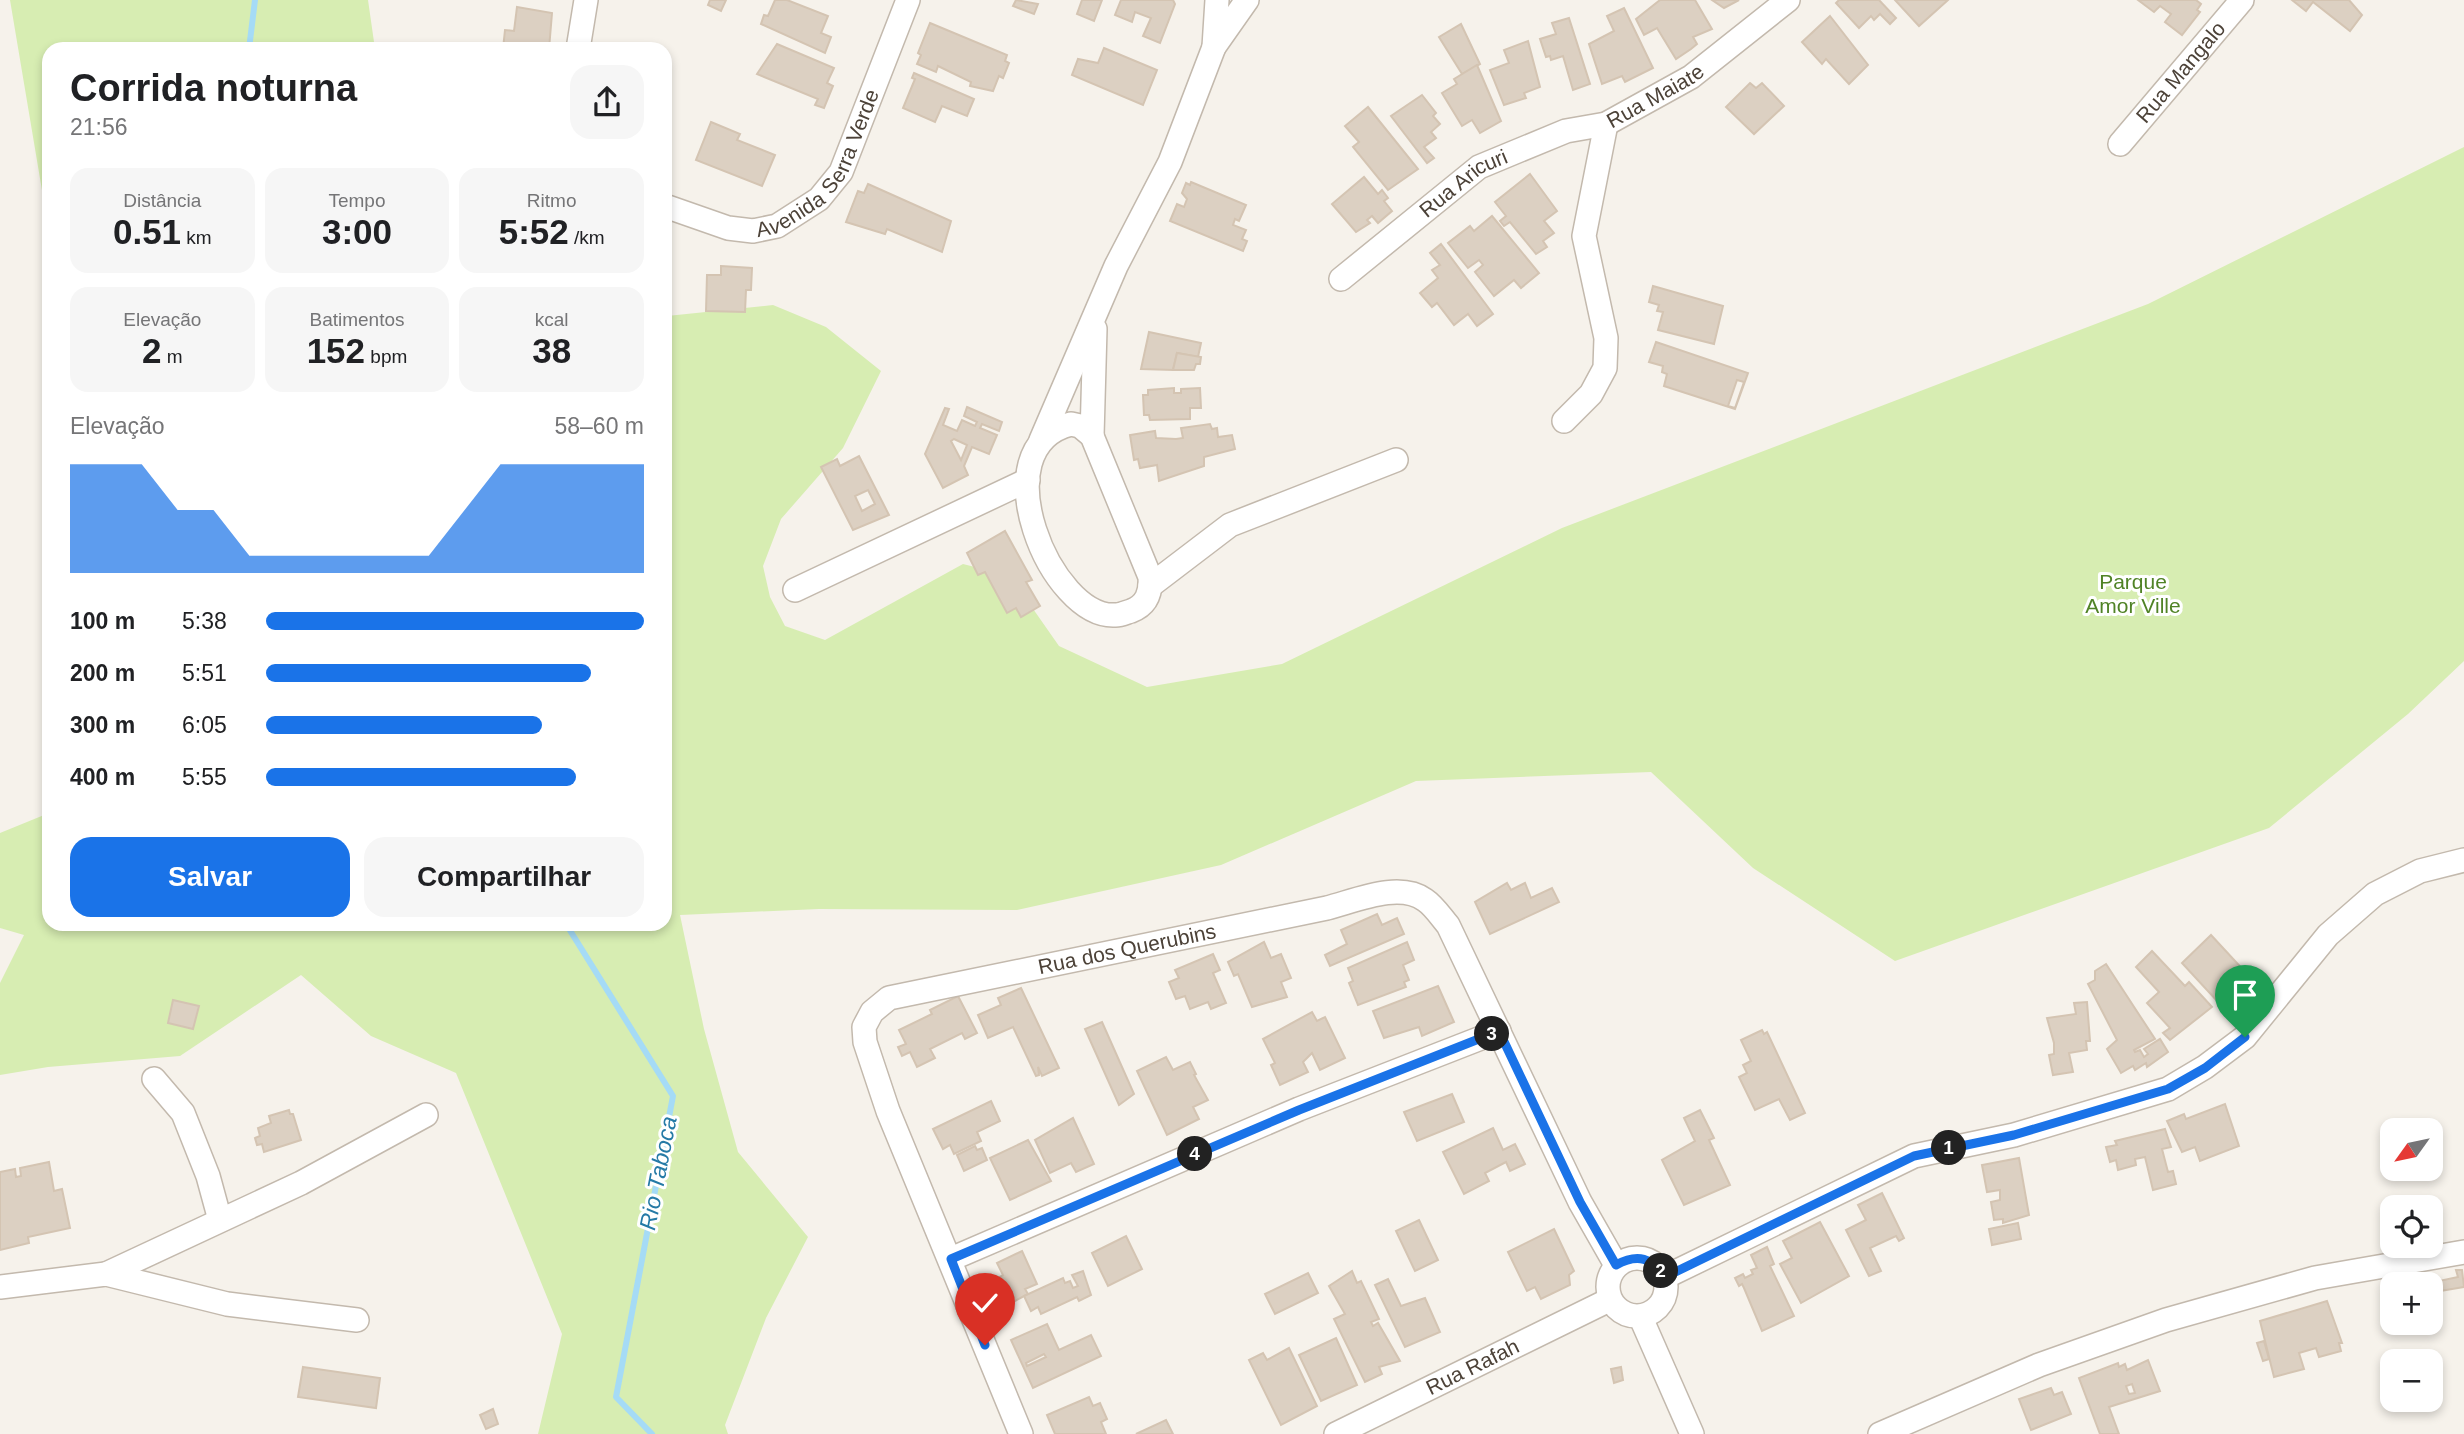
<!DOCTYPE html>
<html lang="pt">
<meta charset="utf-8">
<style>
body{margin:0;font-family:Helvetica,sans-serif;background:#f6f6f6;color:#202124;height:100vh;display:flex;flex-direction:column;font-size:26px;white-space:nowrap}
*{box-sizing:border-box;margin:0}
p{font-size:23px;color:#757577}
.icon{flex:none;width:38px;height:38px;fill:none;stroke:currentColor;stroke-width:2;stroke-linecap:round;stroke-linejoin:round}
.map{position:relative;flex:1;overflow:hidden}
.side{position:absolute;left:42px;top:42px;width:630px;height:889px;display:flex;flex-direction:column;background:#fff;border-radius:21px;box-shadow:0 4px 10px #0003}
.side>*{flex:none}
.needle{width:46px;rotate:237deg}
.fabs{position:absolute;left:2380px;top:1118px;display:grid;gap:14px}
.fabs a{display:grid;place-items:center;width:63px;height:63px;border-radius:14px;background:#fff;box-shadow:0 4px 10px #0003;font-size:35px}
.pin{position:absolute;display:grid;place-items:center;width:60px;height:60px;color:#fff;margin:-72px -30px;border-radius:50% 50% 50% 0;rotate:-45deg;box-shadow:0 0 7px #0007}
.pin .icon{rotate:45deg}
.km{position:absolute;width:35px;height:35px;margin:-18px;border-radius:50%;background:#222;color:#fff;font-size:19px;line-height:35px;text-align:center}
.round{display:grid;place-items:center;flex:none;width:74px;height:74px;border-radius:21px;background:#f6f6f6}
.overview{display:flex;align-items:center;justify-content:space-between;height:119px;padding:0 28px}
h1{font-size:38px;font-weight:700;line-height:52px}
.stats{display:grid;grid-template-columns:repeat(3,1fr);gap:10px;height:119px;padding:7px 28px}
.stats div{display:grid;align-content:center;border-radius:18px;background:#f6f6f6;text-align:center}
.stats b{font-size:35px;font-weight:700}
.stats small{font-size:19px;font-weight:400}
.stats p{font-size:19px}
.chart{height:196px;padding:14px 28px}
.chart p{display:flex;justify-content:space-between}
.chart svg{width:100%;height:126px;margin-top:7px;fill:#1a73e8;opacity:.7}
.button{display:flex;gap:14px;margin-top:auto;padding:14px 28px}
.button a{flex:1;height:80px;border-radius:21px;background:#1a73e8;color:#fff;font-size:28px;font-weight:700;line-height:80px;text-align:center}
.button a+a{background:#f6f6f6;color:#202124}
ul{padding:0 28px;list-style:none;font-size:23px}
li{display:grid;grid-template-columns:112px 84px 1fr;align-items:center;height:52px}
li i{height:18px;border-radius:9px;background:#1a73e8}
.map>svg:first-child{display:block}
.green{fill:#d7edb2}
.lines{fill:none;stroke-linecap:round;stroke-linejoin:round}
.stream{stroke:#a5dbf6;stroke-width:6}
.building{fill:#dcd0c2;stroke:#d4c4b2;stroke-width:2;fill-rule:evenodd}
.street-casing{stroke:#c3b9ad;stroke-width:26}
.street{stroke:#fff;stroke-width:23}
.route-casing{stroke:#fff;stroke-width:14}
.route{stroke:#1a73e8;stroke-width:9}
.labels{text-anchor:middle;stroke-width:6;stroke-linejoin:round;paint-order:stroke}
.street-label{font-size:21px;fill:#4c4238;stroke:#fff}
.park-label{font-size:21px;fill:#508326;stroke:#fff}
.water-label{font-size:23px;font-style:italic;fill:#257aa6;stroke:#fff}
</style>
<div class="map">
<svg width="2464" height="1434" viewBox="0 0 2464 1434">
<rect width="100%" height="100%" fill="#f6f2eb"/>
<g class="green">
<polygon points="10,0 368,0 375,49 49,49 49,232"/>
<polygon points="2464,147 2464,661 2408,714 2269,828 1895,961 1753,868 1651,772 1416,781 1221,865 1017,910 819,909 680,915 704,1029 738,1152 808,1237 766,1318 725,1425 728,1434 538,1434 562,1334 456,1073 371,1036 301,975 180,1056 48,1067 0,1075 0,983 24,935 0,928 0,833 49,813 49,924 665,924 667,316 773,305 826,327 881,371 843,448 781,519 763,566 770,597 785,626 825,640 963,564 1010,576 1059,646 1147,687 1282,664 1562,528 2148,304"/>
</g>
<g class="lines">
<g class="stream">
<polyline points="249,49 255,0"/>
<polyline points="566,924 673,1096 616,1397 652,1434"/>
</g>
</g>
<g class="building">
<polygon points="710,0 726,0 721,11 708,5"/>
<polygon points="775,0 787,0 828,16 821,33 831,37 825,53 761,24 764,15 768,16"/>
<polygon points="1016,0 1038,4 1034,14 1013,6"/>
<polygon points="1082,0 1102,0 1094,21 1077,14"/>
<polygon points="1121,0 1173,0 1175,4 1160,43 1143,36 1151,18 1135,12 1132,22 1115,15"/>
<polygon points="1695,0 1712,29 1693,37 1697,44 1691,49 1676,59 1657,28 1644,35 1636,19 1660,0"/>
<polygon points="1712,0 1739,0 1724,8"/>
<polygon points="1839,0 1879,0 1896,18 1890,24 1880,14 1874,20 1871,16 1859,28 1836,3"/>
<polygon points="1895,0 1948,0 1919,26"/>
<polygon points="2138,0 2196,0 2201,4 2197,10 2200,12 2182,35 2165,22 2171,14 2160,6 2154,12"/>
<polygon points="2292,0 2349,0 2362,15 2350,31 2313,2 2306,11"/>
<polygon points="517,7 552,13 549,49 503,49 505,30 514,31"/>
<polygon points="1624,8 1653,68 1625,82 1622,76 1602,84 1589,44 1614,31 1607,16"/>
<polygon points="1830,16 1868,65 1849,84 1826,59 1822,64 1802,42"/>
<polygon points="1569,18 1590,84 1573,90 1563,56 1551,60 1550,56 1546,57 1540,39 1556,34 1552,23"/>
<polygon points="930,23 1007,55 1005,61 1009,63 1003,78 999,76 993,91 970,86 971,82 938,66 936,72 917,64 921,55 918,53"/>
<polygon points="1461,24 1480,64 1462,74 1439,37"/>
<polygon points="1528,41 1540,87 1524,93 1526,98 1504,105 1490,70 1509,63 1504,50"/>
<polygon points="777,44 834,68 827,83 833,86 824,108 815,105 818,99 757,74"/>
<polygon points="1104,48 1157,70 1143,105 1072,75 1078,59 1098,63"/>
<polygon points="1477,65 1501,121 1480,133 1472,120 1462,126 1442,93 1457,84 1454,79"/>
<polygon points="914,73 974,99 967,116 942,106 935,122 903,108 915,79 912,78"/>
<polygon points="1750,83 1756,88 1762,83 1784,106 1754,134 1726,107"/>
<polygon points="1422,95 1436,113 1433,116 1440,124 1431,132 1436,138 1424,147 1434,158 1427,163 1391,116"/>
<polygon points="1368,107 1418,169 1388,190 1353,147 1359,142 1345,126"/>
<polygon points="711,122 740,134 737,140 775,155 762,186 696,160"/>
<polygon points="1530,174 1557,211 1544,221 1554,233 1543,241 1547,247 1536,254 1510,222 1504,226 1500,221 1506,216 1495,202"/>
<polygon points="1364,177 1378,194 1382,190 1388,198 1384,201 1392,211 1378,223 1372,216 1367,220 1370,223 1356,232 1332,204"/>
<polygon points="1191,182 1246,205 1239,221 1235,219 1233,225 1246,230 1242,239 1247,241 1243,251 1170,221 1177,204 1184,207 1187,199 1182,193 1186,183 1190,185"/>
<polygon points="868,184 951,221 942,252 887,229 885,234 846,222 858,191 864,193"/>
<polygon points="1492,216 1539,273 1521,288 1514,280 1494,296 1475,272 1483,265 1479,260 1468,268 1448,243 1470,226 1474,231"/>
<polygon points="1441,244 1493,314 1477,326 1468,314 1454,325 1437,303 1432,307 1420,293 1438,278 1432,270 1440,265 1430,253"/>
<polygon points="721,266 752,268 751,290 746,290 745,312 706,311 707,275 721,275"/>
<polygon points="1653,286 1723,306 1714,344 1658,330 1663,312 1657,311 1659,305 1649,302"/>
<polygon points="1149,332 1201,343 1198,357 1177,353 1173,370 1141,369"/>
<path d="M1656 342 1748 373 1735 409 1664 386 1667 374 1662 372 1663 366 1649 362ZM1737 380 1744 382 1735 408 1728 406Z"/>
<polygon points="1177,353 1201,357 1200,364 1196,364 1194,370 1173,370"/>
<polygon points="1174,388 1174,393 1181,393 1181,389 1200,388 1201,408 1190,408 1190,419 1150,420 1149,415 1144,415 1143,395 1148,395 1148,390"/>
<path d="M967 407 1002 422 999 431 982 424 980 428 997 435 989 454 972 447 964 466 968 475 943 488 925 454 945 408 949 409 943 425 957 431 962 420 975 426 977 422 964 416ZM954 439 967 445 961 460 951 441Z"/>
<polygon points="1210,424 1212,429 1217,428 1218,437 1232,435 1235,449 1204,457 1204,466 1159,481 1157,465 1140,468 1138,459 1134,460 1130,435 1155,431 1156,438 1176,439 1183,438 1181,428"/>
<path d="M859 456 889 515 853 530 821 467 837 459 840 466ZM868 490 875 504 862 511 855 496Z"/>
<polygon points="1005,531 1032,580 1026,582 1040,606 1021,617 1016,608 1007,613 985,572 978,575 967,553"/>
<polygon points="1507,883 1511,890 1525,883 1531,898 1552,888 1559,902 1490,934 1475,902"/>
<polygon points="1377,914 1382,925 1397,918 1404,934 1330,966 1325,955 1347,944 1341,930"/>
<polygon points="2211,935 2248,975 2219,1003 2182,963"/>
<polygon points="1264,942 1271,958 1281,954 1291,978 1281,982 1287,997 1252,1007 1238,974 1234,976 1228,962"/>
<polygon points="1407,942 1414,960 1403,965 1409,980 1404,982 1406,987 1358,1005 1349,983 1353,981 1348,968"/>
<polygon points="2152,951 2185,986 2189,982 2212,1007 2170,1040 2163,1033 2170,1028 2147,1003 2159,992 2136,967"/>
<polygon points="1213,954 1220,970 1213,973 1226,1003 1211,1009 1208,1002 1190,1009 1185,996 1176,999 1169,982 1179,978 1175,970"/>
<polygon points="2106,964 2155,1039 2134,1050 2135,1052 2140,1050 2144,1057 2148,1054 2144,1049 2160,1039 2168,1052 2147,1067 2146,1063 2135,1070 2133,1066 2121,1073 2107,1049 2117,1040 2088,984 2095,980 2095,971"/>
<polygon points="1438,986 1454,1022 1422,1036 1419,1027 1384,1038 1373,1011"/>
<polygon points="1021,988 1059,1068 1042,1076 1038,1067 1039,1075 1036,1076 1013,1027 988,1038 978,1015 1001,1005 998,998"/>
<polygon points="958,996 977,1033 965,1039 962,1033 930,1049 935,1058 917,1067 910,1052 902,1056 898,1047 906,1044 899,1030 932,1014 930,1010"/>
<polygon points="173,1000 199,1006 193,1029 168,1023"/>
<polygon points="2087,1002 2090,1041 2086,1041 2087,1050 2069,1053 2073,1072 2053,1075 2049,1055 2054,1054 2054,1043 2047,1018 2076,1014 2074,1003"/>
<polygon points="1312,1012 1317,1021 1325,1017 1345,1058 1320,1070 1312,1053 1303,1062 1308,1072 1280,1085 1271,1065 1275,1063 1263,1039"/>
<polygon points="1102,1022 1134,1094 1119,1105 1085,1029"/>
<polygon points="1762,1030 1764,1034 1767,1032 1805,1113 1790,1120 1779,1099 1755,1110 1739,1077 1747,1073 1743,1065 1751,1061 1741,1040"/>
<polygon points="1166,1057 1173,1070 1190,1062 1196,1074 1194,1075 1208,1100 1193,1107 1199,1119 1167,1135 1137,1071"/>
<polygon points="1452,1094 1464,1122 1417,1141 1404,1112"/>
<polygon points="991,1101 1000,1121 977,1132 981,1141 954,1154 950,1145 943,1149 933,1129"/>
<polygon points="2225,1104 2239,1146 2200,1161 2195,1147 2182,1152 2167,1121 2184,1114 2186,1119"/>
<polygon points="289,1110 290,1114 293,1114 301,1140 264,1152 262,1144 257,1145 255,1138 260,1136 258,1128 271,1123 269,1116"/>
<polygon points="1700,1110 1714,1138 1709,1140 1730,1185 1684,1205 1662,1160 1695,1141 1684,1118"/>
<polygon points="1073,1118 1094,1164 1076,1172 1071,1163 1050,1173 1035,1140"/>
<polygon points="1493,1128 1503,1150 1515,1144 1525,1164 1510,1171 1506,1162 1485,1173 1489,1181 1464,1194 1443,1152"/>
<polygon points="2165,1129 2171,1147 2162,1149 2168,1172 2173,1171 2176,1184 2153,1190 2145,1157 2135,1159 2136,1165 2118,1170 2116,1160 2110,1162 2106,1147 2117,1145 2115,1141"/>
<polygon points="1028,1140 1051,1181 1010,1200 990,1158"/>
<polygon points="975,1146 977,1150 982,1148 987,1160 964,1171 957,1155"/>
<polygon points="2019,1158 2029,1215 2003,1223 2003,1219 1994,1220 1991,1202 2000,1200 2000,1190 1987,1192 1982,1165"/>
<polygon points="49,1162 54,1191 62,1189 70,1228 28,1237 29,1243 0,1250 0,1172 15,1169 16,1177 21,1176 20,1168"/>
<polygon points="1882,1193 1904,1238 1899,1241 1896,1236 1870,1248 1881,1271 1869,1276 1846,1230 1866,1220 1858,1205"/>
<polygon points="1419,1220 1438,1260 1415,1271 1396,1231"/>
<polygon points="1820,1222 1849,1276 1801,1303 1780,1264 1792,1258 1783,1241"/>
<polygon points="2018,1223 2021,1239 1992,1245 1989,1229"/>
<polygon points="1554,1229 1574,1271 1569,1275 1570,1285 1541,1299 1535,1287 1527,1291 1508,1252"/>
<polygon points="1126,1236 1142,1269 1108,1286 1092,1253"/>
<polygon points="1767,1247 1774,1264 1770,1266 1794,1316 1762,1331 1744,1288 1742,1284 1739,1286 1735,1278 1743,1274 1745,1278 1753,1274 1751,1270 1757,1268 1751,1255"/>
<polygon points="1022,1251 1037,1284 1025,1289 1028,1294 1011,1303 1007,1294 999,1298 996,1279 1003,1275 997,1263"/>
<polygon points="2456,1270 2462,1270 2464,1287 2440,1291 2439,1281 2458,1277"/>
<polygon points="1083,1271 1091,1295 1079,1301 1077,1297 1041,1314 1038,1307 1031,1311 1024,1296 1063,1278 1065,1283 1070,1281 1073,1288 1078,1286 1072,1275"/>
<polygon points="1352,1271 1357,1283 1361,1281 1379,1319 1371,1322 1373,1326 1378,1323 1400,1361 1379,1367 1382,1374 1365,1382 1334,1319 1345,1314 1329,1286"/>
<polygon points="1308,1273 1318,1293 1275,1314 1265,1294"/>
<polygon points="1388,1279 1401,1306 1425,1298 1440,1332 1405,1347 1375,1285"/>
<polygon points="2327,1301 2342,1343 2339,1343 2341,1351 2319,1357 2316,1348 2299,1353 2304,1369 2274,1377 2260,1321"/>
<path d="M1047 1324 1059 1350 1091 1335 1101 1356 1033 1388 1011 1340ZM1044 1354 1046 1357 1027 1366 1026 1363Z"/>
<polygon points="1336,1338 1357,1385 1321,1401 1299,1355"/>
<polygon points="2264,1341 2269,1359 2263,1361 2257,1343"/>
<polygon points="1289,1348 1317,1406 1281,1425 1249,1360 1263,1353 1267,1360"/>
<path d="M2148 1360 2160 1391 2109 1407 2119 1434H2100L2079 1378 2118 1363 2119 1367 2125 1364 2127 1370ZM2132 1384 2135 1393 2129 1394 2126 1386Z"/>
<polygon points="303,1367 380,1378 376,1408 298,1397"/>
<polygon points="1621,1367 1623,1380 1614,1383 1611,1369"/>
<polygon points="2051,1388 2054,1395 2062,1392 2071,1414 2031,1430 2019,1399"/>
<polygon points="1089,1397 1093,1406 1100,1403 1107,1419 1101,1422 1106,1434 1055,1434 1047,1415"/>
<polygon points="493,1409 498,1424 486,1429 480,1415"/>
<polygon points="1166,1420 1173,1434 1136,1434"/>
</g>
<g class="lines">
<defs>
<g id="street">
<polyline points="1214,47 1217,0"/>
<polyline points="578,49 586,0"/>
<path id="s1" d="M2120 144 2242 0"/>
<path id="s2" d="M665 206 728 228 753 231 777 226 819 199 841 172 908 0"/>
<path id="s3" d="M1341 279 1479 167 1566 131 1606 124 1691 77 1788 0"/>
<polyline points="1564,421 1591,394 1605,368 1606,338 1584,236 1606,124"/>
<path d="M1071 424 1080 426 1092 436 1150 577C1151 592 1147 605 1131 611 1127 612 1121 615 1116 615 1051 620 979 446 1071 424Z"/>
<polyline points="1092,436 1095,329"/>
<polyline points="1041,440 1116,266 1170,162 1214,47 1247,0"/>
<polyline points="1150,586 1230,525 1396,460"/>
<polyline points="795,590 1028,480"/>
<polyline points="154,1079 183,1113 208,1176 220,1220"/>
<circle cx="1637" cy="1287" r="29"/>
<polyline points="951,1259 1299,1109 1499,1031"/>
<polyline points="106,1274 301,1183 426,1115"/>
<polyline points="1665,1277 1914,1156 2014,1135 2168,1089 2205,1067 2245,1037 2328,935 2375,894 2420,871 2464,860"/>
<polyline points="0,1287 106,1274 227,1304 357,1320"/>
<polyline points="1641,1318 1692,1434"/>
<path id="s4" d="M1021 1434 888 1111 865 1042 864 1027 872 1012 889 998 1327 908C1355 901 1399 881 1425 900 1434 906 1441 917 1448 925L1580 1202 1616 1265"/>
<path id="s5" d="M1336 1434 1609 1300"/>
<polyline points="1880,1434 2039,1365 2166,1320 2315,1278 2464,1252"/>
</g>
</defs>
<use href="#street" class="street-casing"/>
<use href="#street" class="street"/>
</g>
<g class="lines">
<defs>
<path id="route" d="M985 1345 951 1259 1299 1110 1499 1031 1580 1202 1616 1265C1638 1253 1652 1258 1665 1277L1914 1156 2014 1135 2168 1089 2205 1068 2245 1037"/>
</defs>
<use href="#route" class="route-casing"/>
<use href="#route" class="route"/>
</g>
<g class="labels">
<g class="street-label">
<text dy="7" stroke="none"><textPath href="#s1" startOffset="94">Rua Mangalo</textPath></text>
<text dy="7" stroke="none"><textPath href="#s3" startOffset="369">Rua Maiate</textPath></text>
<text dy="7" stroke="none"><textPath href="#s2" startOffset="192">Avenida Serra Verde</textPath></text>
<text dy="7" stroke="none"><textPath href="#s3" startOffset="156">Rua Aricuri</textPath></text>
<text dy="7" stroke="none"><textPath href="#s4" startOffset="719">Rua dos Querubins</textPath></text>
<text dy="7" stroke="none"><textPath href="#s5" startOffset="152">Rua Rafah</textPath></text>
</g>
<g class="park-label">
<text x="2133" y="589">Parque<tspan x="2133" dy="24">Amor Ville</tspan></text>
</g>
<g class="water-label">
<text transform="translate(658 1173) rotate(-79)" y="8">Rio Taboca</text>
</g>
</g>
</svg>
<div class="fabs">
<a><svg class="needle" viewBox="-14 -14 28 28"><path d="M0-13l5 13h-10z" fill="#e53935"/><path d="M0 13l5-13h-10z" fill="#757577"/></svg></a>
<a><svg class="icon" aria-label="locate" viewBox="0 0 24 24"><circle cx="12" cy="12" r="6"/><path d="M12 2v4M12 18v4M2 12h4M18 12h4"/></svg></a>
<a>+</a>
<a>−</a>
</div>
<div class="pin" style="left:2245px;top:1037px;background:#1e9e55"><svg class="icon" aria-label="arrive" viewBox="0 0 24 24"><path d="M6 21V4h12l-3 4 3 4H6"/></svg></div>
<div class="pin" style="left:985px;top:1345px;background:#d93025"><svg class="icon" aria-label="check" viewBox="0 0 24 24"><path d="M5 12l5 5 9-10"/></svg></div>
<b class="km" style="left:1949px;top:1148px">1</b>
<b class="km" style="left:1661px;top:1271px">2</b>
<b class="km" style="left:1492px;top:1034px">3</b>
<b class="km" style="left:1195px;top:1154px">4</b>
<section class="side">
<div class="overview"><div><h1>Corrida noturna</h1><p>21:56</p></div><a class="round"><svg class="icon" aria-label="share" viewBox="0 0 24 24"><path d="M12 15V3M7 8l5-5 5 5M5 13v7h14v-7"/></svg></a></div>
<div class="stats">
<div><p>Distância</p><b>0.51<small> km</small></b></div>
<div><p>Tempo</p><b>3:00</b></div>
<div><p>Ritmo</p><b>5:52<small> /km</small></b></div>
</div>
<div class="stats">
<div><p>Elevação</p><b>2<small> m</small></b></div>
<div><p>Batimentos</p><b>152<small> bpm</small></b></div>
<div><p>kcal</p><b>38</b></div>
</div>
<div class="chart"><p><span>Elevação</span>58–60 m</p>
<svg viewBox="0 0 160 44" preserveAspectRatio="none"><path d="M0 44V6L10 6L20 6L30 22L40 22L50 38L60 38L70 38L80 38L90 38L100 38L110 22L120 6L130 6L140 6L150 6L160 6V44z"/></svg>
</div>
<ul>
<li><b>100 m</b>5:38<i style="width:100%"></i></li>
<li><b>200 m</b>5:51<i style="width:86%"></i></li>
<li><b>300 m</b>6:05<i style="width:73%"></i></li>
<li><b>400 m</b>5:55<i style="width:82%"></i></li>
</ul>
<div class="button"><a>Salvar</a><a>Compartilhar</a></div>
</section>
</div>
